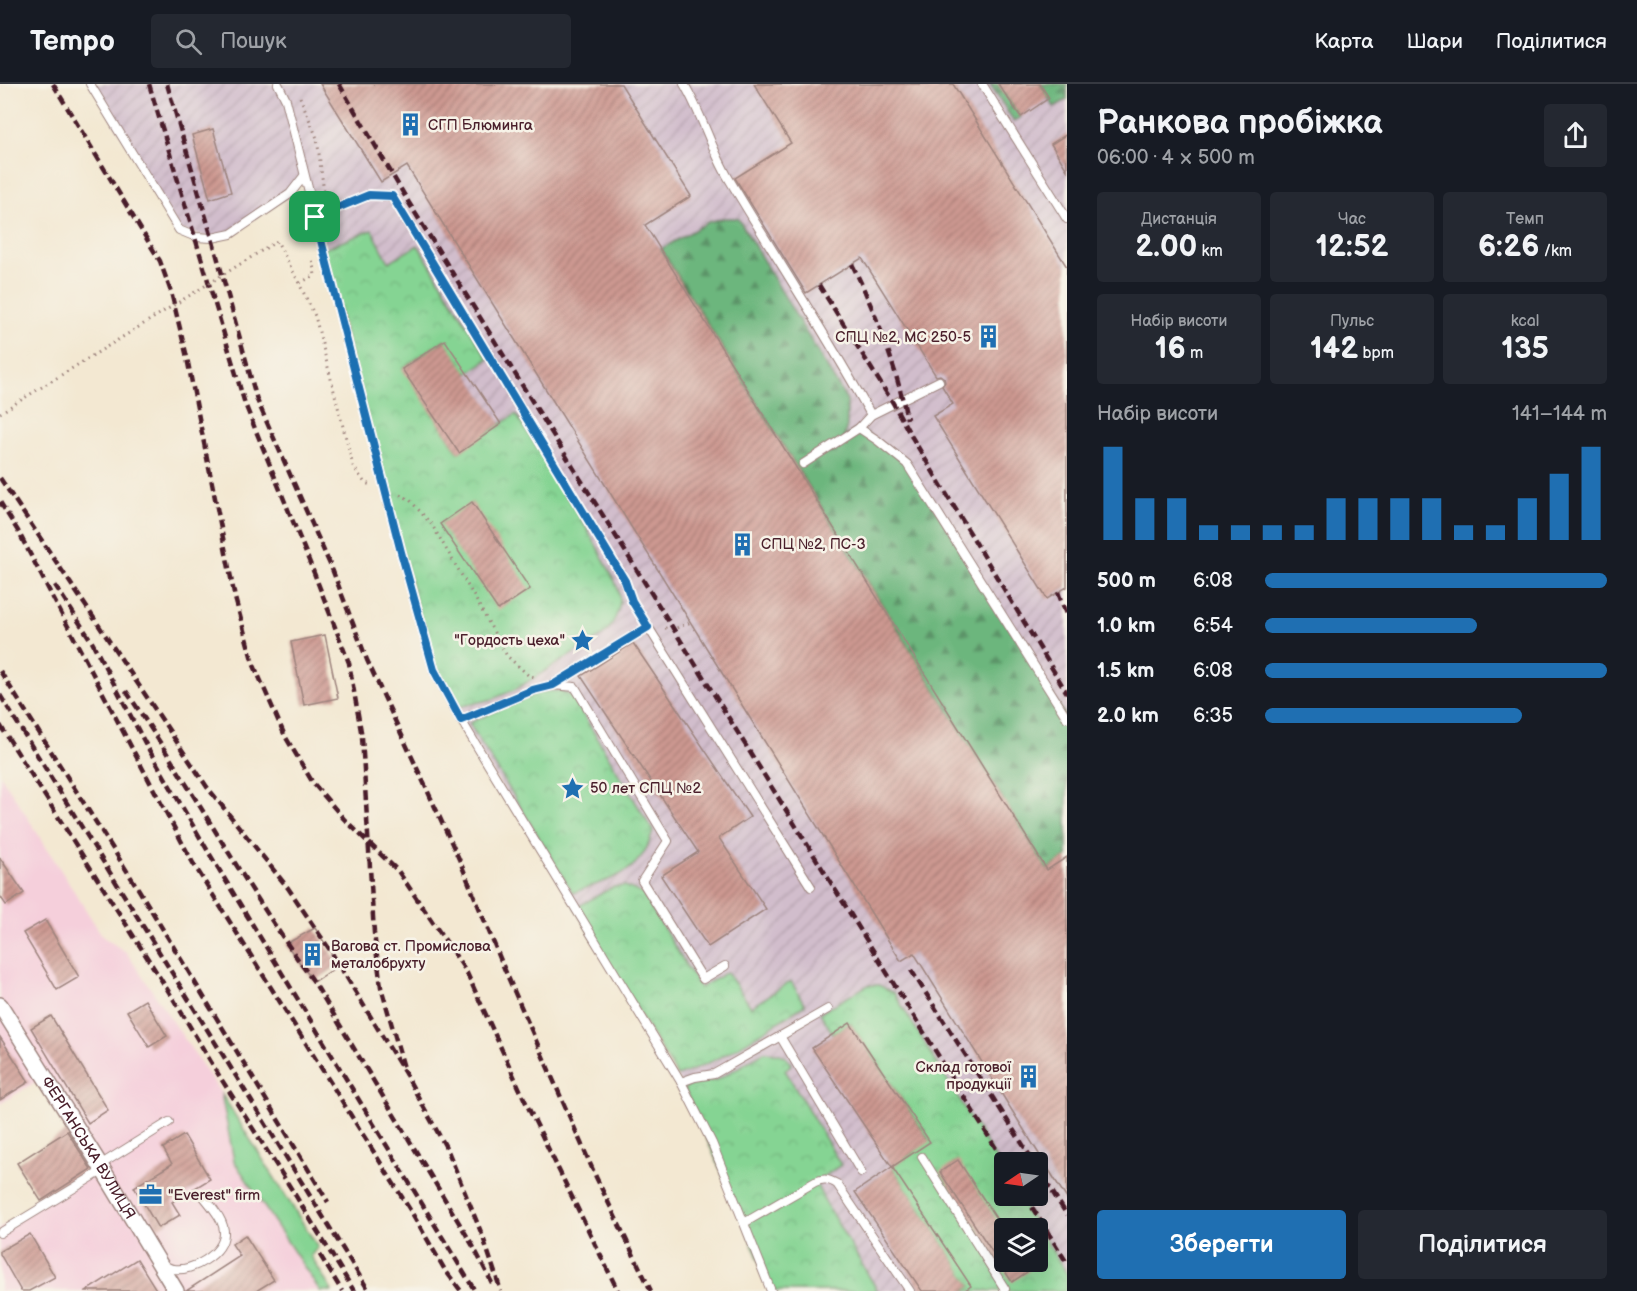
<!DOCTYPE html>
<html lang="uk">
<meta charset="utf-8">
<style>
body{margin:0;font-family:"Balsamiq Sans",sans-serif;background:#242831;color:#f1f3f6;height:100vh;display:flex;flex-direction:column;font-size:22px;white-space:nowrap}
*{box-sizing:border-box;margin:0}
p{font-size:20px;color:#9ea1a6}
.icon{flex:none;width:33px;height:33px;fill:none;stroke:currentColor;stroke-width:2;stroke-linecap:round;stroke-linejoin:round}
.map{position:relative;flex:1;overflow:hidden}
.panel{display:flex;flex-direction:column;background:#171b24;width:570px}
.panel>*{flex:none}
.needle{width:39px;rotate:257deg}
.fabs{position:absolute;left:994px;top:1068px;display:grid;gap:12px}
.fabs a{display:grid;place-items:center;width:54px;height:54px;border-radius:6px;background:#171b24;box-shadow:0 6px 24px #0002;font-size:30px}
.pin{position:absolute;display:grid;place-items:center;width:51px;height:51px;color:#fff;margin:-26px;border-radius:12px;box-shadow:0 3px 9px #0006}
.round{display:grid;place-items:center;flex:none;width:63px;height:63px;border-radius:6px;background:#242831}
.headline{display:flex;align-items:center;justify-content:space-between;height:102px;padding:0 30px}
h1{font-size:33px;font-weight:700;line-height:45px}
.metrics{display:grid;grid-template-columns:repeat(3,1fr);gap:9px;height:102px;padding:6px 30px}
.metrics div{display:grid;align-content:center;border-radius:6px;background:#242831;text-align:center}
.metrics b{font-size:30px;font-weight:700}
.metrics small{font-size:16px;font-weight:400}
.metrics p{font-size:16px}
.chart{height:168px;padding:12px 30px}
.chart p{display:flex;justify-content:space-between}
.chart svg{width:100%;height:108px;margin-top:6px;stroke:#1f6fb2;stroke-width:6}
.primary-button{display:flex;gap:12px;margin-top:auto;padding:12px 30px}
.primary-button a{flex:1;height:69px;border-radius:6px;background:#1f6fb2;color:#fff;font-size:24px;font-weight:700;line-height:69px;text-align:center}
.primary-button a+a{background:#242831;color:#f1f3f6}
ul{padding:0 30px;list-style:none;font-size:20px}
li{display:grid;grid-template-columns:96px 72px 1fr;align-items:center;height:45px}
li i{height:15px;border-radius:8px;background:#1f6fb2}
header{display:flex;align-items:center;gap:36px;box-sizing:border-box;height:84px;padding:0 30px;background:#171b24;border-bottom:2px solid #363941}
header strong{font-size:28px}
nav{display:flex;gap:33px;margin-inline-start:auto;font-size:21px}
.search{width:420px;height:54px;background:#242831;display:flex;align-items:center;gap:15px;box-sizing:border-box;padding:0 21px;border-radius:6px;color:#9ea1a6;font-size:22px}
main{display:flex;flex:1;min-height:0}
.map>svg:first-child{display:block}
.built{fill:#f5cfdb}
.industrial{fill:url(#industrial-furrows);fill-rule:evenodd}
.grass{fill:#85d493;stroke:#687a5f;stroke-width:1.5}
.forest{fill:url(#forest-firs);stroke:#5b6a54;stroke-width:1.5}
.park{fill:url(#park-crowns);stroke:#687a5f;stroke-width:1.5;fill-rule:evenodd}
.building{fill:url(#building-hatch)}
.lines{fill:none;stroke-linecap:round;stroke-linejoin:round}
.lane-casing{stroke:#9e847e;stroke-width:10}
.street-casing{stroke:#9e847e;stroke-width:18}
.path{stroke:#9e847e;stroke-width:3;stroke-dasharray:1.5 4.5;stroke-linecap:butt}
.lane{stroke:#fff;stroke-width:8}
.street{stroke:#fff;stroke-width:15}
.rail{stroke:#4a1f2b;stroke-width:4.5;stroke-dasharray:9 4.5;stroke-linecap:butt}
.path-bridge{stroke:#9e847e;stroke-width:3;stroke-dasharray:1.5 4.5;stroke-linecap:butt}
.route-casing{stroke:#fff;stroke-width:12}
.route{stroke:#1f6fb2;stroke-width:8}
.labels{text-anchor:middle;stroke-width:5;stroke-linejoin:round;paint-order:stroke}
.poi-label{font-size:15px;fill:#4a1f2b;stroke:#f7f3e8;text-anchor:start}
.street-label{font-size:15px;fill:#4a1f2b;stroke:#f7f3e8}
</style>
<header>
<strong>Tempo</strong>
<div class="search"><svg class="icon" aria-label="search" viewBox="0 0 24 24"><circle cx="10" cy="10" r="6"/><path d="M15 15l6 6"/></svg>Пошук</div>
<nav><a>Карта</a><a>Шари</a><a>Поділитися</a></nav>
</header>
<main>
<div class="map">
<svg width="1067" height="1207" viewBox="0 0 1067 1207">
<defs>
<pattern id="industrial-furrows" width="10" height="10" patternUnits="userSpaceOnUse" patternTransform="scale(1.5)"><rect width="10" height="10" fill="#d1bdcc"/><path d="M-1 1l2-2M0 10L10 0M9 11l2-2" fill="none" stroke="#b5a2af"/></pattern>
<pattern id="forest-firs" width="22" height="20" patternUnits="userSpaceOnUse" patternTransform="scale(1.5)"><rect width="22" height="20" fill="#6cb67d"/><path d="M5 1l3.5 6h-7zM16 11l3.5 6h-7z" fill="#5b9367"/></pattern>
<pattern id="park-crowns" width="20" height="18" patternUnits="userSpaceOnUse" patternTransform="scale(1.5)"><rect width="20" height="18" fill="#85d493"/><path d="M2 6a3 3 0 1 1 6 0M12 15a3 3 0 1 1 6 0" fill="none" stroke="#74b67f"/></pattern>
<pattern id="building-hatch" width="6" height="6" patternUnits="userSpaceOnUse" patternTransform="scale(1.5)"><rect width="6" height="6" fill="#cd9991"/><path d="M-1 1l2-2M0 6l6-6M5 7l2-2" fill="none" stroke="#a87c77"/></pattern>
</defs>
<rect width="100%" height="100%" fill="#f7f3e8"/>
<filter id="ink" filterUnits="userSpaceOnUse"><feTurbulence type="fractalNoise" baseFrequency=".0167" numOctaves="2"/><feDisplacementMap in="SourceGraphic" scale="12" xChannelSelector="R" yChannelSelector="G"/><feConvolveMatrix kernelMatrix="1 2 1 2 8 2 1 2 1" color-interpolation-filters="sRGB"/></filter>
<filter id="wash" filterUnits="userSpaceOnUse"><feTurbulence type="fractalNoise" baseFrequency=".008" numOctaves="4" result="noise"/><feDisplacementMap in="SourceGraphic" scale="24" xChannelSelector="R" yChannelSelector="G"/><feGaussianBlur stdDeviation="1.35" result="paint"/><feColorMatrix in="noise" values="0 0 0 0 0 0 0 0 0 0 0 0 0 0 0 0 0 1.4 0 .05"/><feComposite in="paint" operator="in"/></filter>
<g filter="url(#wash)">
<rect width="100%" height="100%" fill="#f3e8d2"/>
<polygon class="built" points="0,690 103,853 126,868 221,1009 234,1078 320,1207 0,1207 0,1144 94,1086 37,997 0,1020"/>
<path class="industrial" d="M90 0H1067V1207H771L711 1057 671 982 461 636 305 93 290 110 231 150 212 154 179 146ZM1005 1078H1038V1112H1005ZM1005 1144H1038V1178H1005Z"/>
<polygon class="grass" points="221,1009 318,1163 311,1172 332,1207 320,1207 234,1077"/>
<g class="forest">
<polygon points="990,0 998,0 1021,33 1014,38"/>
<polygon points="1040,0 1067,0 1067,16 1054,23"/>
<polygon points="724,134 738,134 847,317 847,342 844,353 859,344 907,380 1067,634 1067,773 1047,786 661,165 708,138"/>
</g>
<g class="park">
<path d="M372 146 389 178 418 161 488 275 467 290 444 256 403 284 458 368 516 330C546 378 577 424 603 474 609 486 620 503 620 517 619 530 613 540 605 550L516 605 493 615 454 624 434 586 323 165Z"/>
<path d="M549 607H561L572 612 653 747C641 792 610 794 573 809L469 639 534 610Z"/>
<path d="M625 802 643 810 700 904 727 888 751 923 791 897 805 921C763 947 724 976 677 992L575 824 613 803Z"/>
<path d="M868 901H879L894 909 1005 1090V1112H1018L1067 1190V1207H964L971 1202 892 1083 930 1057 850 939 833 950 820 929ZM1005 1144H1038V1178H1005Z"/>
<path d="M764 968C778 969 784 969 792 980L785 986 841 1081 815 1098 829 1125 878 1207H771L744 1139 684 1004 698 999 717 996Z"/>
</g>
<g id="blocks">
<g class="building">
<polygon points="320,0 621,0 691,112 645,141 1047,786 1067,773 1067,1115 914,869 901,877 407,82 381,98"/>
<polygon points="754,0 953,0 1067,183 1067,503 1047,515 933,332 953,320 942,302 945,298 944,294 940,291 936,292 862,174 806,209 735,94 791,59"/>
<polygon points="998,0 1040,0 1049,14 1021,33"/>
<polygon points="213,45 231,108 210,115 192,51"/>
<polygon points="1067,50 1067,86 1051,60"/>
<polygon points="445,256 501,340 459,369 402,285"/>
<polygon points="472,418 530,505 498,526 440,440"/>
<polygon points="325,551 338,614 304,621 291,558"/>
<polygon points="633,559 750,733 719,754 766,825 708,863 661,792 698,768 581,592"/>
<polygon points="0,774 24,809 6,821 0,812"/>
<polygon points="45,836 79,893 57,906 23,849"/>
<polygon points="315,844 339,881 314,898 286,860"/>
<polygon points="145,916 167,952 149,963 127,927"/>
<polygon points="51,932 108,1026 88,1039 31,944"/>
<polygon points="850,939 930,1058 892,1083 812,964"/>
<polygon points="0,953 29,998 0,1016"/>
<polygon points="67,1047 91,1085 41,1117 17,1079"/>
<polygon points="184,1051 210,1095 172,1118 180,1131 158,1144 134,1103 172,1080 163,1064"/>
<polygon points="958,1076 1005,1148 1005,1178 1024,1178 1030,1186 1012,1198 940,1088"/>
<polygon points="892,1083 971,1202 964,1207 922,1207 855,1108"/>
<polygon points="30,1150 55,1193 29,1207 21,1207 0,1170 0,1167"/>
<polygon points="245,1151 274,1196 256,1207 186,1207 240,1172 232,1160"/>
<polygon points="137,1175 157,1207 86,1207"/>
</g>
</g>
</g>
<g filter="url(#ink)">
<use href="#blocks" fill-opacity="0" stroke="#9e847e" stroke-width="1.5"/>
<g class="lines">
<defs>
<g id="lane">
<polyline points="90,0 179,146 196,153 212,154 231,150 290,110 304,92"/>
<polyline points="278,0 286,16 312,120 401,468 434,586 461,636 533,606 553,601 575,603 668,757 642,797 703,895 725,882"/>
<path d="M684 0C702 30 711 65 729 95 776 174 827 251 871 331"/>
<polyline points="982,0 1067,135"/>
<polyline points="315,133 369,111 392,112 625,497 632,517 811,803"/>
<polyline points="859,344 871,331 939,297"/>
<polyline points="803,380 859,344 877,356 907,380 1067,634"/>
<polyline points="553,601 648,543"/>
<polyline points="461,636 681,998 695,993 714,990 828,925"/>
<polyline points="780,952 861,1088"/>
<polyline points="681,998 712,1059 771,1207"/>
<polyline points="922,1073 1005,1205 1004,1207"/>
<path d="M744 1139 815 1098C824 1094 828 1095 837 1100L910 1207"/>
<polyline points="0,1149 97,1090 100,1081 169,1038"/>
<path d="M162 1180C166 1182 170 1185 174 1185 192 1188 223 1170 224 1150 225 1136 210 1121 202 1110"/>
</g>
<g id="street">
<path id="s1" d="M0 921 100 1081 176 1207"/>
</g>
</defs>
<use href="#lane" class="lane-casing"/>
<use href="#street" class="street-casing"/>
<g class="path">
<polyline points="300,13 317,54 324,109 323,110"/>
<polyline points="250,174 277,157 296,193 315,232 353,382 365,399 371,401"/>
<polyline points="300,199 315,191 312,175"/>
<polyline points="400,411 409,415 432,441 475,514 507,572 528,591 534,593"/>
<polyline points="665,544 674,545 691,538"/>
</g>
<use href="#lane" class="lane"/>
<use href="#street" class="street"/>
<g class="rail">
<polyline points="53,0 160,177 171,208 186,269 235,514 253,579 285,652 313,699 344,735 398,787 466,887 527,1021 618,1207"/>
<polyline points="149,0 245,320 314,489 349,579 362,653 374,849 381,903 406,991"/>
<polyline points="167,0 212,154 257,316 332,485 367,576 459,775 504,884 596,1093 651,1207"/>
<polyline points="339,0 409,119 1005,1079"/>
<path d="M852 180C876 229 896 282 907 335"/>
<polyline points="819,201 893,319 910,350 1067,609"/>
<polyline points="0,394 207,703 288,804 330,866 406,991 448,1067 483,1153 501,1207"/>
<polyline points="0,418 18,447 127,655 193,779 412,1129 445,1186 461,1207"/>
<polyline points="55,501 92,558 145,659 209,769 475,1207"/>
<polyline points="1058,508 1067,533"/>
<polyline points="0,587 139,806 328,1118"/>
<path d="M126 607C191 702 246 804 314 898L473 1162 492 1199"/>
<polyline points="0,611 369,1207"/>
<polyline points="0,641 174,916 220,993 294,1109 354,1207"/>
<polyline points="911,886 1034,1078"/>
<polyline points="1038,1085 1067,1131"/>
<polyline points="1025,1112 1067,1179"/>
<polyline points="320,1171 342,1207"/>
</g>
<polyline class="path-bridge" points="0,329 250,174"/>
</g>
</g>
<g class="lines" filter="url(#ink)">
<defs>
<polygon id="route" points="369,111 392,112 625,497 632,517 648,543 553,601 533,606 461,636 434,586 401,468 315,133"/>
</defs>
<use href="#route" class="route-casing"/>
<use href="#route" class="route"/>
</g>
<defs>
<symbol id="building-bare" viewBox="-9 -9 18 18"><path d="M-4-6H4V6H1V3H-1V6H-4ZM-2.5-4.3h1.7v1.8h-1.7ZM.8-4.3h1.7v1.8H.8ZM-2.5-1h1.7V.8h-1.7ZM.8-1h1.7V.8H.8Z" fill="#1f6fb2" stroke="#f7f3e8" stroke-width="2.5" paint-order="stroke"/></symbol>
<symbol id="sight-bare" viewBox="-9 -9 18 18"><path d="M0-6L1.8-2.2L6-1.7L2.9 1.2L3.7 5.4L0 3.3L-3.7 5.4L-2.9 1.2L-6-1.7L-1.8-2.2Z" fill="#1f6fb2" stroke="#f7f3e8" stroke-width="2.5" paint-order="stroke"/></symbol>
<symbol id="office-bare" viewBox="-9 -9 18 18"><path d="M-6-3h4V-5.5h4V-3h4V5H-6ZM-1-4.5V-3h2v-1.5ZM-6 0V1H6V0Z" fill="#1f6fb2" stroke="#f7f3e8" stroke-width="2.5" paint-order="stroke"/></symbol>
</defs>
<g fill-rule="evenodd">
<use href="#building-bare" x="394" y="24" width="33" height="33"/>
<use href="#building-bare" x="972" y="236" width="33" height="33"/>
<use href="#building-bare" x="726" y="444" width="33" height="33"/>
<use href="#sight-bare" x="566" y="540" width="33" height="33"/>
<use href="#sight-bare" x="556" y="688" width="33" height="33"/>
<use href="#building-bare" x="296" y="854" width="33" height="33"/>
<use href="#building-bare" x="1012" y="976" width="33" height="33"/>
<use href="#office-bare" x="134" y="1094" width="33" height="33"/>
</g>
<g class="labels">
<g class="poi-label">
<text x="428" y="46">СГП Блюминга</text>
<text x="971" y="258" text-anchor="end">СПЦ №2, МС 250-5</text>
<text x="761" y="465">СПЦ №2, ПС-3</text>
<text x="565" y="561" text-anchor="end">"Гордость цеха"</text>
<text x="590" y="709">50 лет СПЦ №2</text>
<text x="331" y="867">Вагова ст. Промислова<tspan x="331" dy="17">металобрухту</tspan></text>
<text x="1011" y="988" text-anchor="end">Склад готової<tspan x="1011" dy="17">продукції</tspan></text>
<text x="168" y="1116">"Everest" firm</text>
</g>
<g class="street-label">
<text dy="5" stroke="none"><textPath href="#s1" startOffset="168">ФЕРГАНСЬКА ВУЛИЦЯ</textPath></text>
</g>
</g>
</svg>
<div class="fabs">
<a><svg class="needle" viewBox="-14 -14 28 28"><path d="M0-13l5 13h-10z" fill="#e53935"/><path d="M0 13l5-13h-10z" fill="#9ea1a6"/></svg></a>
<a><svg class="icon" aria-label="layers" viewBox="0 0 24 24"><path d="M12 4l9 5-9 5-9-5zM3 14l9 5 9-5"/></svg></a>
</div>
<div class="pin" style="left:315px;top:133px;background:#1e9e55"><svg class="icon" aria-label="arrive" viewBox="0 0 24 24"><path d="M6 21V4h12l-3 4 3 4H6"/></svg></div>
</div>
<section class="panel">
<div class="headline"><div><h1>Ранкова пробіжка</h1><p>06:00 · 4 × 500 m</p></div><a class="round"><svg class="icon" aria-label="share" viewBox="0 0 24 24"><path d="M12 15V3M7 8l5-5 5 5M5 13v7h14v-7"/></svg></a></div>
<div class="metrics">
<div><p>Дистанція</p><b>2.00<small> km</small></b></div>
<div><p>Час</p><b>12:52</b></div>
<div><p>Темп</p><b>6:26<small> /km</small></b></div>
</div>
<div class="metrics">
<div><p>Набір висоти</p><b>16<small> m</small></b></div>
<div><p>Пульс</p><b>142<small> bpm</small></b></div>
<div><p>kcal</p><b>135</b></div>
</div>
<div class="chart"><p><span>Набір висоти</span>141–144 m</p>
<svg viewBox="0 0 160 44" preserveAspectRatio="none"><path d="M5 44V6M15 44V27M25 44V27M35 44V38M45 44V38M55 44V38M65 44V38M75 44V27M85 44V27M95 44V27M105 44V27M115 44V38M125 44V38M135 44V27M145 44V17M155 44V6"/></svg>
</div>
<ul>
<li><b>500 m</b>6:08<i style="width:100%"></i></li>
<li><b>1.0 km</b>6:54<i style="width:62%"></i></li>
<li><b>1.5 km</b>6:08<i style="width:100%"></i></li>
<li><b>2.0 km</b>6:35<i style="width:75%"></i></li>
</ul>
<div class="primary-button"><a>Зберегти</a><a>Поділитися</a></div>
</section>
</main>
